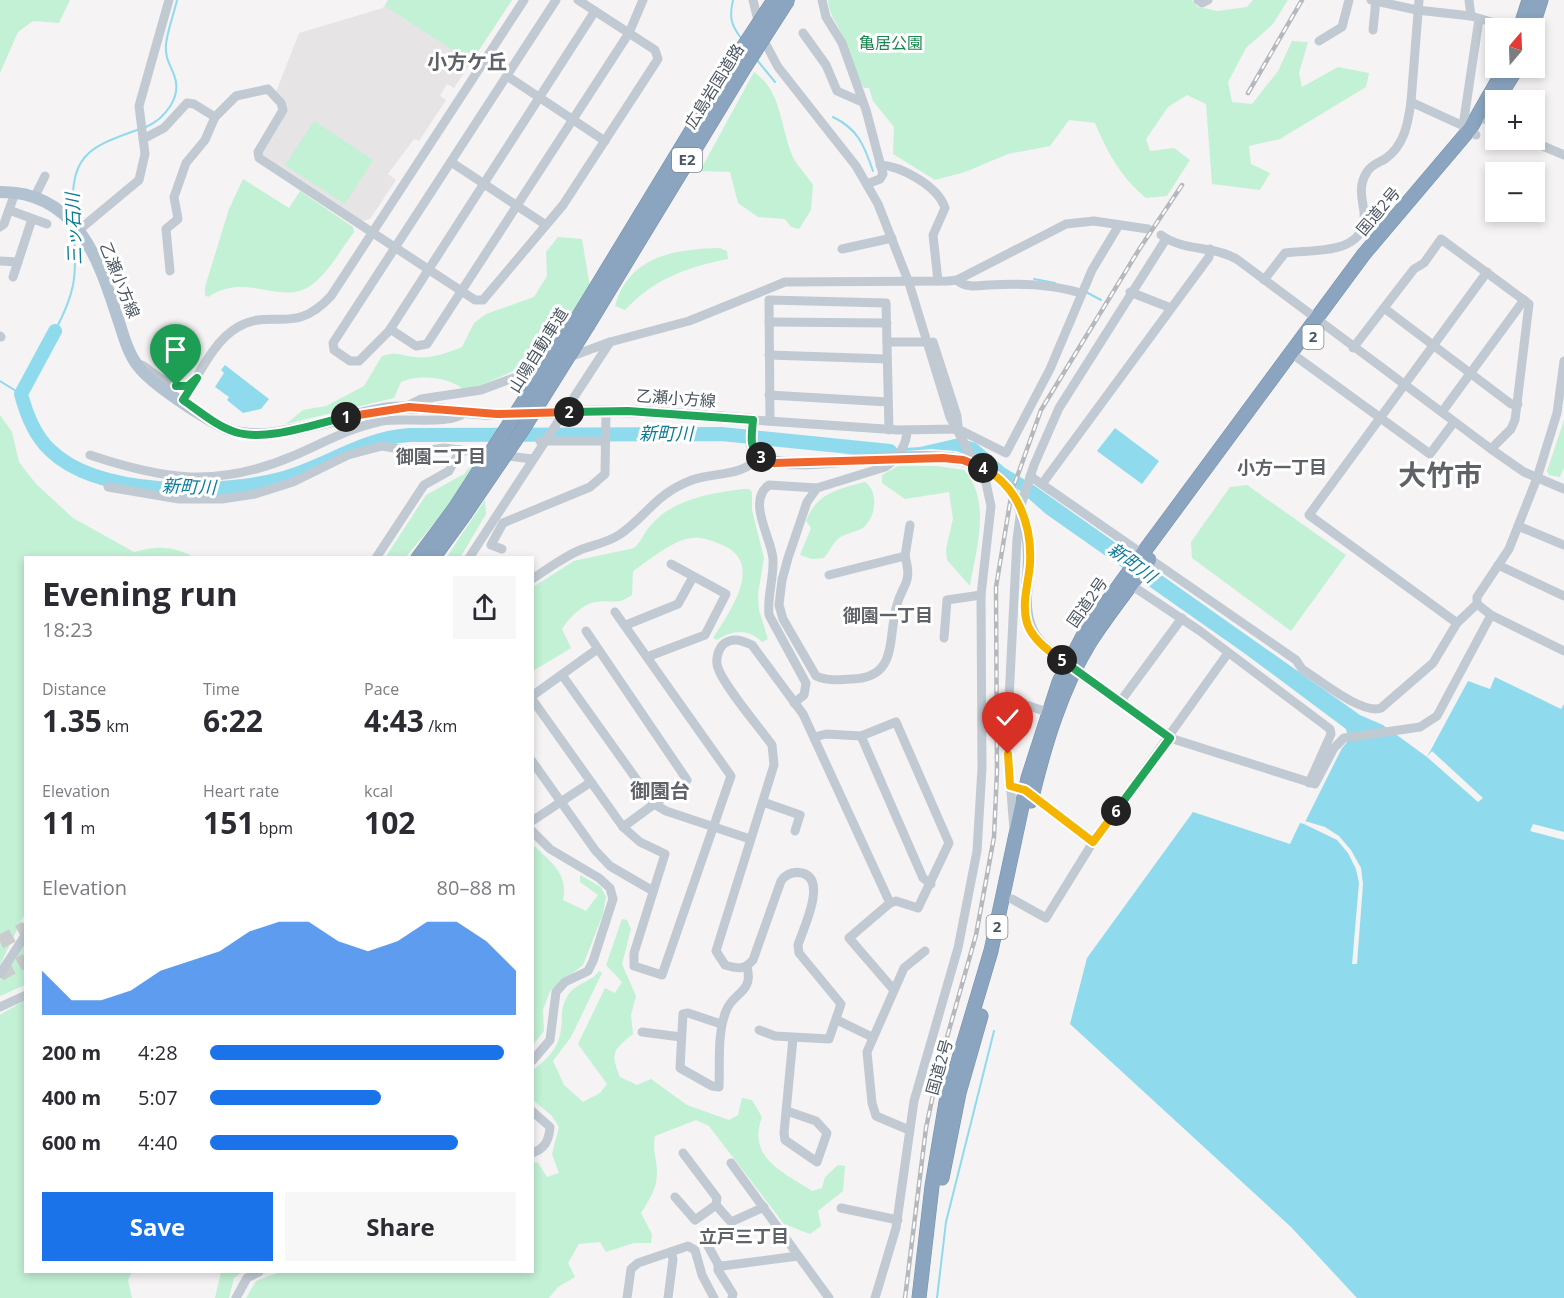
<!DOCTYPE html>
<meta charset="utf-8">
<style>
body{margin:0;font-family:"Open Sans","Noto Sans JP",sans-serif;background:#f7f7f7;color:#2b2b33;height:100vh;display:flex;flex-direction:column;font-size:22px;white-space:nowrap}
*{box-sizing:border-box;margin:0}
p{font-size:20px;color:#7c7c81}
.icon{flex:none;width:33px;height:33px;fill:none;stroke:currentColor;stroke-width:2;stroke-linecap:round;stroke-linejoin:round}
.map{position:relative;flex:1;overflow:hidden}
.panel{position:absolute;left:24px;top:556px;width:510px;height:717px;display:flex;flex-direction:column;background:#fff;border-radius:0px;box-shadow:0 3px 9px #0003}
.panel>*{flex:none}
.needle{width:39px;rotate:19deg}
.controls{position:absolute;left:1485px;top:18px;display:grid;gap:12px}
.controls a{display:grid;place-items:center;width:60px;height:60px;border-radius:0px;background:#fff;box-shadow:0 3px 9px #0003;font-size:30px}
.pin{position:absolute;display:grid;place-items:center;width:51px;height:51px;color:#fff;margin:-62px -26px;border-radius:50% 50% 50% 0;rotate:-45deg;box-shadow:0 0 6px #0007}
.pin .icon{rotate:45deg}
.km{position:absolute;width:30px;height:30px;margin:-15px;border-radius:50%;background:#222;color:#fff;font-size:16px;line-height:30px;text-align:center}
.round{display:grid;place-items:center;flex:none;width:63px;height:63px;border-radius:0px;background:#f7f7f7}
.summary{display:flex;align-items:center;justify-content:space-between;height:102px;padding:0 18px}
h1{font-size:33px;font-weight:700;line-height:45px}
.metrics{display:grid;grid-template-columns:repeat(3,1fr);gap:9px;height:102px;padding:6px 18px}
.metrics div{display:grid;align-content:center}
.metrics b{font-size:30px;font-weight:700}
.metrics small{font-size:16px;font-weight:400}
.metrics p{font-size:16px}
.chart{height:168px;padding:12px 18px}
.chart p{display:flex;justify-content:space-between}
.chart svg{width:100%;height:108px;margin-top:6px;fill:#1a73e8;opacity:.7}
.primary-button{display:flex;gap:12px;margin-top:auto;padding:12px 18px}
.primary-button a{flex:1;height:69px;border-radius:0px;background:#1a73e8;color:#fff;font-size:24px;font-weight:700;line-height:69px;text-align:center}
.primary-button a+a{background:#f7f7f7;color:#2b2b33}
ul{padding:0 18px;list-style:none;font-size:20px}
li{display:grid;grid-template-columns:96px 72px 1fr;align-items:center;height:45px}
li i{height:15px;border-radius:8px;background:#1a73e8}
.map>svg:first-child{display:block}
.education{fill:#e6e4e5}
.green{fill:#c3f1d5}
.water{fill:#90daee}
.pier{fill:#f5f3f3}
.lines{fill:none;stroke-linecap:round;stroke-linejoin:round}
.stream{stroke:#90daee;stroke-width:2}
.river{stroke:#90daee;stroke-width:14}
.highway-tunnel{stroke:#caccce;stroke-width:14;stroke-dasharray:14 7;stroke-linecap:butt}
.highway-casing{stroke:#7690ad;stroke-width:15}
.minor{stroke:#c1cad2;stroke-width:9}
.major{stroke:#b3c2d1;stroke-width:12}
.highway{stroke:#8ba5c1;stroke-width:14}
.rail-casing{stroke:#b5b8bd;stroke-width:4.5}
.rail{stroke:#fff;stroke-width:2;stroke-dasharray:7;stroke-linecap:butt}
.highway-bridge-casing{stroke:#7690ad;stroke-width:15;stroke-linecap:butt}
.major-bridge{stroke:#b3c2d1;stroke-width:12}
.highway-bridge{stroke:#8ba5c1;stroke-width:14}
.split-1-casing{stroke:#fff;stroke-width:12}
.split-2-casing{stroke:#fff;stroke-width:12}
.split-3-casing{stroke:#fff;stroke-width:12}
.split-4-casing{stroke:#fff;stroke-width:12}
.split-5-casing{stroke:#fff;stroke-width:12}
.split-6-casing{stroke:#fff;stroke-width:12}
.split-7-casing{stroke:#fff;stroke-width:12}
.split-1{stroke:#22a559;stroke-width:8}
.split-2{stroke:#f0652b;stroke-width:8}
.split-3{stroke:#22a559;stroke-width:8}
.split-4{stroke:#f0652b;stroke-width:8}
.split-5{stroke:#f5b400;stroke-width:8}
.split-6{stroke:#22a559;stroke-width:8}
.split-7{stroke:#f5b400;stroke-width:8}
.labels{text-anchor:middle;stroke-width:6;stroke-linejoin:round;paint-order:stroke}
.shield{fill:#fff;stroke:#808990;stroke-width:1.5}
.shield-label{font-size:15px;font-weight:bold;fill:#4a5661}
.park-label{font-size:16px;fill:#17864f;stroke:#fff}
.street-label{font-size:16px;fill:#4a5661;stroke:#fff}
.water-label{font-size:18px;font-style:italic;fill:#0c7c9b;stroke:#fff}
.neighbourhood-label{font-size:18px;font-weight:bold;fill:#5f6368;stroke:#fff}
.quarter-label{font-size:20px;font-weight:bold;fill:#5f6368;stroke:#fff}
.town-label{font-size:28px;font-weight:bold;fill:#5f6368;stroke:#fff}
</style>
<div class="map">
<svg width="1564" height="1298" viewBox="0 0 1564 1298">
<rect width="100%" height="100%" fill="#f5f3f3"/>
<polygon class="education" points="388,0 512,0 454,88 447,84 440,96 446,100 419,141 414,139 388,174 396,180 370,219 361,221 262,158 260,152 286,108 276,92 299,33 383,8"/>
<g class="green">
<polygon points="0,0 70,0 59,23 33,21 18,32 0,73"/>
<polygon points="388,0 512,0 471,62 385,6"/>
<path d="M828 0H1192L1198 7 1218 11 1247 7 1253 0H1288L1273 24 1246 48 1228 82 1232 102 1252 104 1278 71 1292 41 1308 42 1299 73 1302 87 1338 67 1369 73 1366 87 1280 139 1249 146 1251 164 1270 173 1260 190 1212 184 1206 104 1187 95 1168 107 1146 139 1150 151 1174 148 1190 160 1167 196 1146 198C1121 177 1108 154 1095 123L1069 120 1050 146 1008 154 965 172 935 180 893 154 894 127 873 101 869 88H864C853 70 850 53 842 35 836 20 830 18 828 0Z"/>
<path d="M754 72C782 91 780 126 792 155 796 165 807 175 813 185L811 210 799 229 791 227 785 219 758 217 738 203 730 172 700 171Z"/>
<polygon points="314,121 373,160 345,204 285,165"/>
<path d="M243 179 289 208 300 191 353 227 354 232C341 249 328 274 310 286 281 306 246 271 208 297L205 295V287L229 209Z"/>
<path d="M558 237 582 239 590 287 551 354 482 385 463 389C448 377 419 374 401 382L394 398 286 424 303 410 326 406 364 386 382 356C398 351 400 356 415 357 431 359 447 353 462 347L474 323 486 314 534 297 547 276 546 252Z"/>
<path d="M720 248 727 251 728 259C687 267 654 279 625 310L615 306C629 256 674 249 720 248Z"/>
<path d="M0 415 12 432 19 462 36 484 73 518 134 552C158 545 174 546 196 558H26L25 913 0 965Z"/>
<polygon points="1564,420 1564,468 1560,477 1549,475 1547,471"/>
<polygon points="475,461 478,461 449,505 405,558 385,558 426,495 464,474"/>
<path d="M898 466H937L964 470C992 501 976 549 970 586L947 560 946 549 953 519 949 492 905 499 882 483V475Z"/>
<path d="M865 482C879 492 876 516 864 527 856 533 844 533 838 539 833 543 829 552 824 558L812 559 800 555 811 528 806 521C817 493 838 489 865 482Z"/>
<polygon points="1247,485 1346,555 1291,631 1192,558 1191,542 1230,487"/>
<path d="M743 489H749L752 492V510L764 558 758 594 759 610 768 639 762 642C748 628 732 630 717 640L713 638C729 612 767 562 720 544 706 538 695 535 680 541 663 548 648 561 633 571L632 595C617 606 612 599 595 602 581 605 569 618 562 629L571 648 533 671V587L574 561 634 548C642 541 644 532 651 525 673 499 711 493 743 489Z"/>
<polygon points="485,500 486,514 460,558 446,558"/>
<path d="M532 844C550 861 569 874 563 900L586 911 598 895 580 882V875L601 887 606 897 603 914 583 965 550 991 543 1010 544 1031 533 1045Z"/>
<path d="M622 919 627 920 631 929 622 964 636 996 631 1015 633 1034C613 1050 610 1053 620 1077L637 1085 651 1079 687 1105 729 1120 738 1115 742 1098 752 1100 762 1117C747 1158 782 1171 812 1191L822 1188 825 1177 838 1165 845 1166 843 1191 818 1211 821 1226 810 1234 784 1224 709 1126 696 1120 655 1136C652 1150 657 1159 657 1173 657 1189 649 1200 641 1213L652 1234 651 1243H634L606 1252 600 1242 579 1244 568 1263 575 1277 558 1287 549 1298H246L256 1281 280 1272H532L533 1162 538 1163 547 1177 559 1173 552 1154 559 1127 552 1116 533 1100V1070C547 1059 559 1048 561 1029 563 1016 560 1009 567 997 574 983 591 983 599 971L602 973 571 1037 553 1061 564 1085 583 1102 600 1093 607 1084 578 1044 605 988 615 993 622 982 606 965Z"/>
<polygon points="25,943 25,985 0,996 0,980"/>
<polygon points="25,1000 26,1272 132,1272 128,1280 132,1298 0,1298 0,1015"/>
<polygon points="221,1272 242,1272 234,1278 229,1298 215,1298"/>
</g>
<g class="water">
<polygon points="225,365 269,399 261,409 243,413 227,400 229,397 215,387 224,373 221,370"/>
<polygon points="1115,428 1159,461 1142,484 1097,451"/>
<polygon points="959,438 976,443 1005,468 1035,486 1360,715 1383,725 1427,757 1468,681 1490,689 1495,677 1561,709 1564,704 1564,1298 1357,1298 1291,1227 1070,1024 1087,958 1193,812 1290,844 1300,823 1304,824 1342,748 1349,740 1346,729 1244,653 1046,514 986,461 956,451 931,449 883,453 873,450 920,447"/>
</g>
<g class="pier">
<polygon points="1432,751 1483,798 1478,802 1427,757"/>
<polygon points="1305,821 1325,827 1339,836 1351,850 1361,868 1363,884 1357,964 1352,964 1359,883 1356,869 1348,853 1337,840 1304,824"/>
<polygon points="1533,824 1564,832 1564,840 1530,831"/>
</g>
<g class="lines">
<g class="stream">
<path d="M733 0C729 17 731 25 741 38"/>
<polyline points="757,60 775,82"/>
<path d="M833 117C858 129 864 145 873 171"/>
<path d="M146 127C164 119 183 97 174 75 170 64 165 58 166 45 167 31 174 14 177 0"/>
<path d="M73 217C70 156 85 148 140 129"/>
<polyline points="1034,279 1055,283"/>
<polyline points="1086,292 1101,300"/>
<path d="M55 331C75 293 77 277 74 235"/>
<polyline points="0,381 21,394"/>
<polyline points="937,1298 946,1222 994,1031"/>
</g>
<path class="river" d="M55 331 21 394C26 413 35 436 50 450 98 497 219 495 280 479 326 467 359 439 409 435L721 434 890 451"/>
<g class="highway-tunnel">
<polyline points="0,942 26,928"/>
<polyline points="0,974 26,960"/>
</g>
<defs>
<g id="highway">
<polyline points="1520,28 1529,0"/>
<polyline points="1532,28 1541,0"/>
<polyline points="1504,89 1517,68"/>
<polyline points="577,319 732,64"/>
<polyline points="588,325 743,70"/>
<polyline points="418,558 455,508"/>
<polyline points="433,558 465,514"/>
<path d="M1031 801C1044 747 1061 689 1090 642 1108 614 1130 587 1149 560"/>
<polyline points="942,1178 959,1093 981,1016"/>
<polyline points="919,1298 932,1186 946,1102 991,951 1028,778 1059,682 1084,634 1126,576 1364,254 1470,129 1505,68"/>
</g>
</defs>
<use href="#highway" class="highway-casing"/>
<g class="minor">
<polyline points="556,0 333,343 334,350 350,361 359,361 389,331 595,11"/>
<polyline points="753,0 762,37 778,67 856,166 878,204 909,283 950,417 986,483 991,506 981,595 982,768 977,851 958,948 914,1101 896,1228 875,1298"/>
<polyline points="822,0 826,17 842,43 866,110 883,174 880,179 867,184"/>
<polyline points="1198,0 1202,3 1208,0"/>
<polyline points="1371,0 1417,10 1471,16 1512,28"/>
<polyline points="1469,0 1471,16"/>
<polyline points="1373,30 1376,0"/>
<polyline points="803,33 826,65 837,91 862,102"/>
<polyline points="1319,41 1342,27 1349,0"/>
<polyline points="507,76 605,141"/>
<polyline points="1411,102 1419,0"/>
<polyline points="1479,116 1496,125"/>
<polyline points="1463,126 1479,19"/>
<polyline points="143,139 164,128 187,103 194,104 215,117"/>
<polyline points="1529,140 1564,155"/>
<polyline points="451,162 546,225"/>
<path d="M880 165C901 166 938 186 945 208L933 235 938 281"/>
<polyline points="34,198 45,176"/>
<polyline points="9,210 47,224"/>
<polyline points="0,227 4,224 15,193"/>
<polyline points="79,230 139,180 145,154 139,106 169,0"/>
<path d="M1161 235C1184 252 1214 245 1238 260L1491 449 1524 472 1564 489"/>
<polyline points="842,249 892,238"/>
<polyline points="0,261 18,262"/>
<polyline points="170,271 166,229 178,219 174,197 186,163 205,140 215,117 236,96 268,89 281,103 283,110 258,152 259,158 475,300 483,300 563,205 658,59 655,50 578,0"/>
<polyline points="13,277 32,219"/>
<path d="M957 280C965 288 977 286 988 285 1021 283 1049 284 1081 293"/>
<path d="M1264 280 1285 253C1313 249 1368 256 1364 212 1362 197 1358 186 1367 172 1371 165 1378 163 1385 159 1404 146 1408 124 1411 102L1470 129 1476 135"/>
<polyline points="1130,292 1171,308"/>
<polyline points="1384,308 1511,404 1518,404"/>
<polyline points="769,322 887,323"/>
<polyline points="390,329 416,346 427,344 629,33 643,0"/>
<polyline points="0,336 1,337"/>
<polyline points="887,342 926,342"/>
<polyline points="933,342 957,416 958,427"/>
<polyline points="1353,348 1414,269 1424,263 1441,239 1524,300 1529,304 1515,420 1511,429 1491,449"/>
<polyline points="769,355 887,359"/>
<polyline points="567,358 610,342 689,321 785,282 948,281 957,280 1066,224 1094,221 1148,229"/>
<polyline points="1298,358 1430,454 1454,422"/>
<path d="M142 365C157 375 176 395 195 381"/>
<polyline points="769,395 888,402"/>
<path d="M183 400C198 377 213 341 238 327 273 307 293 337 331 296L524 0"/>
<polyline points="407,406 421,399 481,390 546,366"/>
<polyline points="1442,412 1524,300"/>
<polyline points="753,420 899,430 958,429 1006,453 1050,369 1092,270 1119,225"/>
<polyline points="770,421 769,300 886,303 889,430"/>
<polyline points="540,441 606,441"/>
<path d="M90 455C164 480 218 488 293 456 323 443 349 428 382 421 405 417 449 426 466 412"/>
<path d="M1030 476 1296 660 1302 669C1320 680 1362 715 1381 708L1433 663 1457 623 1477 604V597L1509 549 1537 478 1557 413 1564 361"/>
<polyline points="1042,484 1209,257 1210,249"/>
<polyline points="108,487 179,499 222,499 255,494 293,482 348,455 382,446 417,452 444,448 532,459"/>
<path d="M817 488 807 502 788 558 782 580 779 605 783 619 816 676C827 681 840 680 852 679 897 678 888 641 896 608 902 583 913 585 905 556L829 575"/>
<polyline points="1518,526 1564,545"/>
<polyline points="502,549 491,545 503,523 590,487 605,474 606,411"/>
<polyline points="905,556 910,525"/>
<polyline points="376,558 424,485 449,471 460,450"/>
<polyline points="469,558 610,342"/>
<polyline points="1498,565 1564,596"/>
<path d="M532 579C548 569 563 557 580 550 593 545 606 543 619 535 647 516 655 494 692 480 713 472 745 477 759 456"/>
<polyline points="1131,585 1200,631 1330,729 1331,734 1309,783"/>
<polyline points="1477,604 1491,615 1564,651"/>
<polyline points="1457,623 1309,515 1487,272"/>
<polyline points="626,625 678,604 693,577"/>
<polyline points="586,631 687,780 623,827"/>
<polyline points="944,638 947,600 981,595"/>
<polyline points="647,657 705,635 726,594 671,564"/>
<polyline points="1076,668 1082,676 1170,738 1315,784 1334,748 1344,738 1420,727 1437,716 1491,615"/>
<polyline points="562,675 654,804 666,811 750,839"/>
<polyline points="532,696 596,650"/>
<polyline points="532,699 623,827 640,842 665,854 634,953 634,966 662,975 731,776 615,612"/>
<polyline points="1009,699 1047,712"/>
<polyline points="1120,702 1182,618"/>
<path d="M794 703 804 695 806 683 769 615C767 595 774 579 773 559 772 539 746 501 769 485L817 488 885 467C897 460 907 445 907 430"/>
<polyline points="861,736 923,878 931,884"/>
<polyline points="815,737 826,734 861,736 896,722 949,843 918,908 896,901 890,903 849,938 893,989"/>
<polyline points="532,761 595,850 610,866 653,891"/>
<polyline points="1009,786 1025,790 1093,842"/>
<polyline points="763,802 800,815 795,831"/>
<polyline points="532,821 591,782"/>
<polyline points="1014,830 1008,754 1009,699 1017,539 1022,502 1034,465 1059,408 1166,239"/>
<polyline points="532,831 550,849 599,878 610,888 613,899 593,961 588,971 565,982 556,992 550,1040 532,1061"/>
<polyline points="1012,899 1046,918 1093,842 1228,653"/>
<polyline points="0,974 26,934"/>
<polyline points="0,1007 26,995"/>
<polyline points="837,1020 872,1037"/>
<path d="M721 1024 688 1013 683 1014 680 1068 712 1086 719 1087C720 1062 717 1034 726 1011 733 992 754 993 747 967"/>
<path d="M759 1030 775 1036 829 1039 841 1004 799 953 798 945C803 929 828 879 802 873 793 871 786 874 781 881L753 960C744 970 738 969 725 965L716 951 774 765 772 745C759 727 724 686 718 668 715 660 718 648 725 643 734 637 743 641 752 645L803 714 890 903"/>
<polyline points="642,1032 681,1037"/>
<path d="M532 1111 550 1127C549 1140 545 1149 532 1153"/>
<polyline points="787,1111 816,1121 827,1133 817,1162 785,1140 784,1133 793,1038"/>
<polyline points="909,1130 876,1116 872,1103 867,1052 904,968 925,951"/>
<polyline points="731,1163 829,1298"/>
<polyline points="675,1197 695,1220 716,1205 717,1198 683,1153"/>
<polyline points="716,1205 731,1222 764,1207"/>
<polyline points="841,1208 898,1220"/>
<polyline points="708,1246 718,1264 722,1266 798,1256"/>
<polyline points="718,1264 718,1270 733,1294 732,1298"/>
<polyline points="236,1298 247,1278 259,1272"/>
<polyline points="627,1298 631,1269 638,1263 688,1246 695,1250 702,1275 714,1298"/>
<polyline points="668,1298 673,1259 671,1252"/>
</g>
<g class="major">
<path d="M0 192C75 191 98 257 117 316 123 333 127 352 138 366 152 385 205 419 227 429 267 447 346 413 391 408 428 405 463 414 500 414 539 414 578 411 617 411 663 412 708 417 753 420 752 429 749 444 755 452 767 469 822 462 842 461"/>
<path d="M1027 585C1021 630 1037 647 1076 668"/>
</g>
<use href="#highway" class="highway"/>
<defs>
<g id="rail">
<polyline points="1248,93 1302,0"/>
<polyline points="905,1298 926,1128 940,1062 976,935 994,837 997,771 996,587 1012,491 1041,410 1140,248 1182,185"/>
</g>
</defs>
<use href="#rail" class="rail-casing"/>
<use href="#rail" class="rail"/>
<defs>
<g id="highway-bridge">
<polyline points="732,64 774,0"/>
<polyline points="743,70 788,0"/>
<polyline points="455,508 577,319"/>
<polyline points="465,514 523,429 588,325"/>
</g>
</defs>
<use href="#highway-bridge" class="highway-bridge-casing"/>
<path class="major-bridge" d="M842 461C880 460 923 453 962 460 1023 472 1034 533 1027 585"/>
<use href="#highway-bridge" class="highway-bridge"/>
</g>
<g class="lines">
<defs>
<path id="split-1" d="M176 386H188L197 378 183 400C199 411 216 426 235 432 266 442 314 424 346 417"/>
<polyline id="split-2" points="346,417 409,407 497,414 569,412"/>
<path id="split-3" d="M569 412 628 411 753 420C752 434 748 449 761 457"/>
<polyline id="split-4" points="761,457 774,463 943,458 963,460 983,468"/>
<path id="split-5" d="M983 468C1018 486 1032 525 1030 563 1029 582 1021 603 1027 623 1032 639 1048 651 1062 660"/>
<polyline id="split-6" points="1062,660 1170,738 1116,811"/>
<polyline id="split-7" points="1008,754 1010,786 1025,790 1093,842 1116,811"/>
</defs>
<use href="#split-1" class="split-1-casing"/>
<use href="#split-2" class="split-2-casing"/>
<use href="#split-3" class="split-3-casing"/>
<use href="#split-4" class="split-4-casing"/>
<use href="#split-5" class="split-5-casing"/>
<use href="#split-6" class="split-6-casing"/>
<use href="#split-7" class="split-7-casing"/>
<use href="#split-1" class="split-1"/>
<use href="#split-2" class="split-2"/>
<use href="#split-3" class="split-3"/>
<use href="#split-4" class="split-4"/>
<use href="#split-5" class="split-5"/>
<use href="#split-6" class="split-6"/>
<use href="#split-7" class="split-7"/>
</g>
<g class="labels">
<g class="shield">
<rect x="672" y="148" width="30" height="24" rx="4.5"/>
<rect x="1302.5" y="325" width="21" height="24" rx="4.5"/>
<rect x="986.5" y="915" width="21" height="24" rx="4.5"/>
</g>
<g class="shield-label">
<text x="687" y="165">E2</text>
<text x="1313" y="342">2</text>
<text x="997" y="932">2</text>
</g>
<g class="park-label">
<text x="891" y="49">亀居公園</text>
</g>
<g class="street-label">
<text transform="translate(714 86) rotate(-58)" y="6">広島岩国道路</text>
<text transform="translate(1378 211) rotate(-50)" y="6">国道2号</text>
<text transform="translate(120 280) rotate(68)" y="6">乙瀬小方線</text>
<text transform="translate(538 350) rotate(-58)" y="6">山陽自動車道</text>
<text transform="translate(676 398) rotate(4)" y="6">乙瀬小方線</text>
<text transform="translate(1087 602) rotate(-55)" y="6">国道2号</text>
<text transform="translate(939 1067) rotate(-74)" y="6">国道2号</text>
</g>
<g class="water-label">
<text transform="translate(74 229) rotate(-92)" y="6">三ッ石川</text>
<text x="666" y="440">新町川</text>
<text transform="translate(189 487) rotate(2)" y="6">新町川</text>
<text transform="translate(1132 563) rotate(36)" y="6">新町川</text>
</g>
<g class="neighbourhood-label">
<text x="441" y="463">御園二丁目</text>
<text x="1282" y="474">小方一丁目</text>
<text x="888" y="622">御園一丁目</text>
<text x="744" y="1243">立戸三丁目</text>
</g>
<g class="quarter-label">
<text x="467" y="69">小方ケ丘</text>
<text x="660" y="798">御園台</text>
</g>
<g class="town-label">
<text x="1440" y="485">大竹市</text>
</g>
</g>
</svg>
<div class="controls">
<a><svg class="needle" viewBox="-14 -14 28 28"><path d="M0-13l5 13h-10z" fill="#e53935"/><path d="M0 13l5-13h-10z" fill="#7c7c81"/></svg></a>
<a>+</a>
<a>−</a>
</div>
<div class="pin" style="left:176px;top:386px;background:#1e9e55"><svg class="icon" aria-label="arrive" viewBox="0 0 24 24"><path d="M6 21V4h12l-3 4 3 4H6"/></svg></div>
<div class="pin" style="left:1008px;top:754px;background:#d93025"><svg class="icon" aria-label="check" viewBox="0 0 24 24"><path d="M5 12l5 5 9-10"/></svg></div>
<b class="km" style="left:346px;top:417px">1</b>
<b class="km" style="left:569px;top:412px">2</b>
<b class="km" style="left:761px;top:457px">3</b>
<b class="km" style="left:983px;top:468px">4</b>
<b class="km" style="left:1062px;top:660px">5</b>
<b class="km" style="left:1116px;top:811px">6</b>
<section class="panel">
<div class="summary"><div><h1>Evening run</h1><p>18:23</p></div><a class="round"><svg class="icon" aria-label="share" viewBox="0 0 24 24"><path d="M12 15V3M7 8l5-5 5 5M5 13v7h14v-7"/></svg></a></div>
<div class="metrics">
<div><p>Distance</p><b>1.35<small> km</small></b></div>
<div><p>Time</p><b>6:22</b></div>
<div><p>Pace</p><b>4:43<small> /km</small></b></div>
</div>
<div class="metrics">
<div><p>Elevation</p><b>11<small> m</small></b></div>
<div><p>Heart rate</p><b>151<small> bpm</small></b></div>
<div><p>kcal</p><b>102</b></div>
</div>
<div class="chart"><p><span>Elevation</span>80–88 m</p>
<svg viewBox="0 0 160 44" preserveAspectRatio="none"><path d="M0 44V26L10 38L20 38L30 34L40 26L50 22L60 18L70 10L80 6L90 6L100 14L110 18L120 14L130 6L140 6L150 14L160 26V44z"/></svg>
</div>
<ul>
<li><b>200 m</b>4:28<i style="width:96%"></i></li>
<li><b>400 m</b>5:07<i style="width:56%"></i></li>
<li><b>600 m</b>4:40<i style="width:81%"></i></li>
</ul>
<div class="primary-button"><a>Save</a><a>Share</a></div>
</section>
</div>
